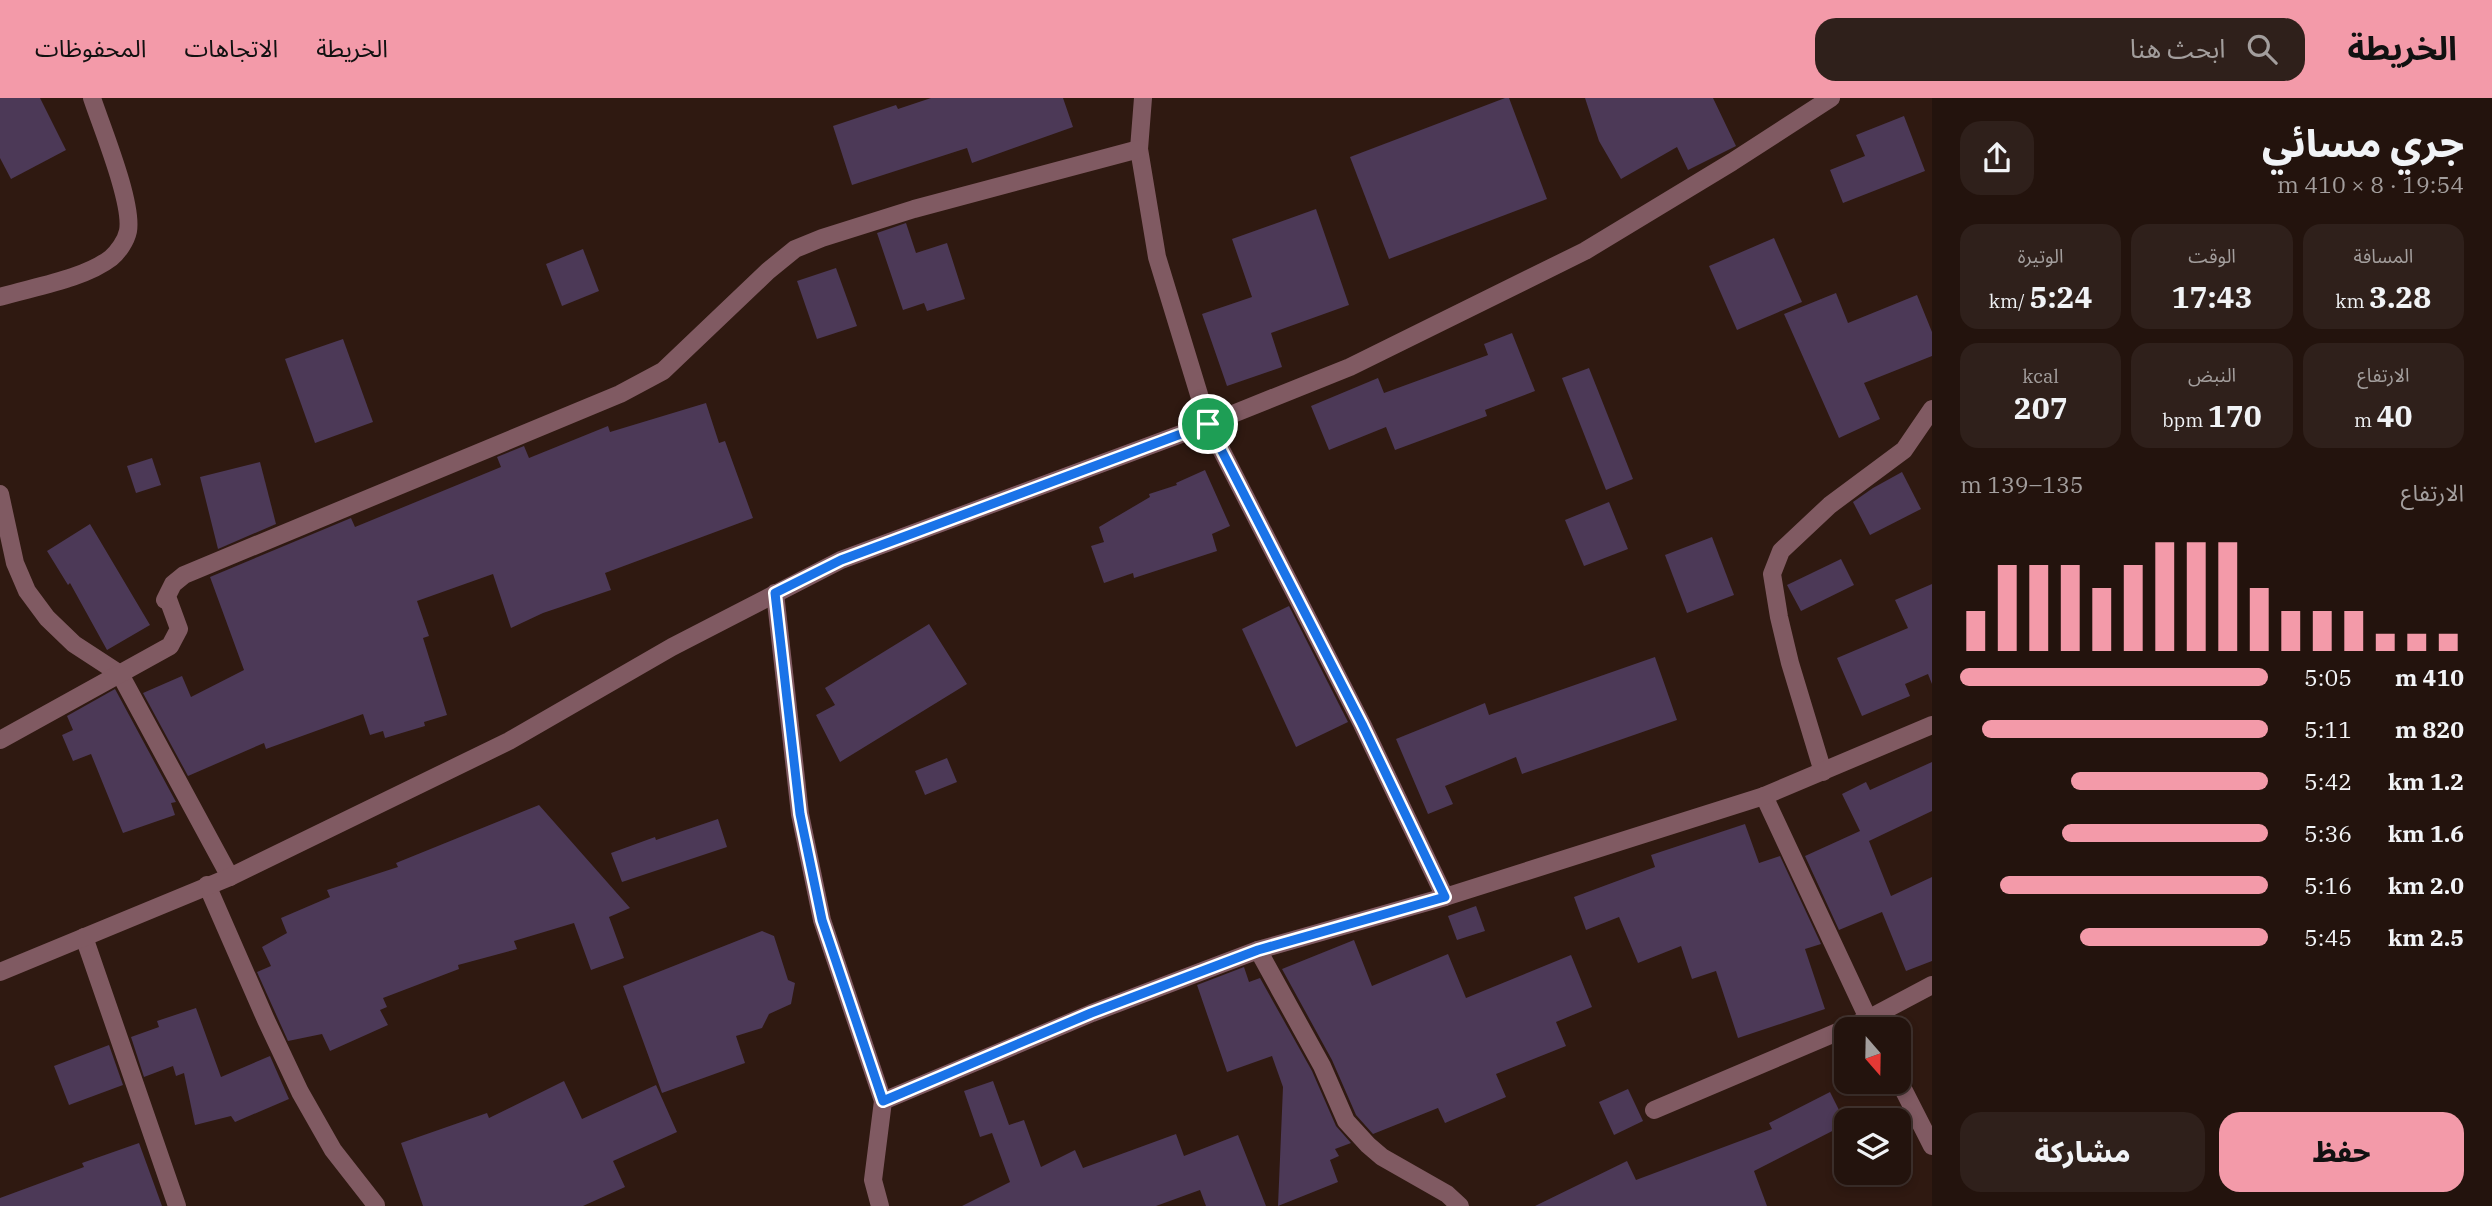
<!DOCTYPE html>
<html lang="ar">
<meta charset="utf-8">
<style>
body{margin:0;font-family:"IBM Plex Serif","Noto Sans Arabic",serif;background:#2f201b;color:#f1f3f6;direction:rtl;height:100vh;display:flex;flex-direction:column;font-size:26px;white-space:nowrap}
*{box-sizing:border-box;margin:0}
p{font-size:23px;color:#a39e9d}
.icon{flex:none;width:38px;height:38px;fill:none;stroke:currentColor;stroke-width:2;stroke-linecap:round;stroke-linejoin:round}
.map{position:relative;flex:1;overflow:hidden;direction:ltr}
.panel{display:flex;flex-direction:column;background:#23130d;width:560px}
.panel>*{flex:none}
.needle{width:46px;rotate:160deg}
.fabs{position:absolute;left:1834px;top:919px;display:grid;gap:14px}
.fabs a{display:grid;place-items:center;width:77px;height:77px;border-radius:14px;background:#23130d;box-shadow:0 4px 10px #0003,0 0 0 2px #40322e;font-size:35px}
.pin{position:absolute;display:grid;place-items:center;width:60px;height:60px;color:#fff;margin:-30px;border:4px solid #fff;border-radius:50%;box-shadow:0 2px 7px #0007}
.round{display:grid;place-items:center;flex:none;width:74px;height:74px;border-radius:21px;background:#2f201b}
.overview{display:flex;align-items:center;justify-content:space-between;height:119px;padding:0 28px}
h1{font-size:38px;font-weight:800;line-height:52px}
.stats{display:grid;grid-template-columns:repeat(3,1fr);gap:10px;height:119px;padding:7px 28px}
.stats div{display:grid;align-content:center;border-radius:18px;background:#2f201b;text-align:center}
.stats b{font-size:30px;font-weight:800}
.stats small{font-size:19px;font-weight:400}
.stats p{font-size:19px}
.chart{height:196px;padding:14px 28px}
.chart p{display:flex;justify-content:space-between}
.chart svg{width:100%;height:126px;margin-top:7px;stroke:#f39aa9;stroke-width:6}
.action{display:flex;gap:14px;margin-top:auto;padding:14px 28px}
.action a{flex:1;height:80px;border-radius:21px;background:#f39aa9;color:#111;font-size:28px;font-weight:800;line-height:80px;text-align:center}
.action a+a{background:#2f201b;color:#f1f3f6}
ul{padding:0 28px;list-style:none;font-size:23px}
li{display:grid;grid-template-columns:112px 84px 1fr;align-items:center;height:52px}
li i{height:18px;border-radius:9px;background:#f39aa9}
header{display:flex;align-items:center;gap:42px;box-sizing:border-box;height:98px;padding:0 35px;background:#f39aa9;color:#111}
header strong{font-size:33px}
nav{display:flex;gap:38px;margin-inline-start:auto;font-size:24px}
.search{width:490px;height:63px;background:#2f201b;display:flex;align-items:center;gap:18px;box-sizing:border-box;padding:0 24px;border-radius:21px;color:#a39e9d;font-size:26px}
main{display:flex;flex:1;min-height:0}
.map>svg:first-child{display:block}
.building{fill:#4c3957}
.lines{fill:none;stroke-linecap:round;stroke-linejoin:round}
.street{stroke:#805a62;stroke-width:18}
.route-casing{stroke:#fff;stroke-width:14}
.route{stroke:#1a73e8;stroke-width:9}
</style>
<header>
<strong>الخريطة</strong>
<div class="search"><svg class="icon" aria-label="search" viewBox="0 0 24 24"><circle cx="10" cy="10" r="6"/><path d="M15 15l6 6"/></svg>ابحث هنا</div>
<nav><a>الخريطة</a><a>الاتجاهات</a><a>المحفوظات</a></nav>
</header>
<main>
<section class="panel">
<div class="overview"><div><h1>جري مسائي</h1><p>19:54 · 8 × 410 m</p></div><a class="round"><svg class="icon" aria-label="share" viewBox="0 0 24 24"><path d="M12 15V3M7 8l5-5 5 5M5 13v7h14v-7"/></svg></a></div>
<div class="stats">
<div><p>المسافة</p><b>3.28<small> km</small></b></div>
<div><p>الوقت</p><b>17:43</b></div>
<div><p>الوتيرة</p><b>5:24<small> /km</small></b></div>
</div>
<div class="stats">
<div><p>الارتفاع</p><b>40<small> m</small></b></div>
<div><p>النبض</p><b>170<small> bpm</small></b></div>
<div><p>kcal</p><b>207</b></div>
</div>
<div class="chart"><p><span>الارتفاع</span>135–139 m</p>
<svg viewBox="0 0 160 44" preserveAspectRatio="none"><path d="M5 44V30M15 44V14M25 44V14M35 44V14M45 44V22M55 44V14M65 44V6M75 44V6M85 44V6M95 44V22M105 44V30M115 44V30M125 44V30M135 44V38M145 44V38M155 44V38"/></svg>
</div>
<ul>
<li><b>410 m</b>5:05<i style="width:100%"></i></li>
<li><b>820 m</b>5:11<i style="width:93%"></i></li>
<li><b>1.2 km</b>5:42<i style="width:64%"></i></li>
<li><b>1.6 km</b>5:36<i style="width:67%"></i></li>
<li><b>2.0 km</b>5:16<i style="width:87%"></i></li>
<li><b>2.5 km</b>5:45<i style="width:61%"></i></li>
</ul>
<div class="action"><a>حفظ</a><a>مشاركة</a></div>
</section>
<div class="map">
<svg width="1932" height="1108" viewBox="0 0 1932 1108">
<rect width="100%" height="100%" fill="#2f1911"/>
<g class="building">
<polygon points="0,0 40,0 66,52 11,81 0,60"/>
<polygon points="931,0 1063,0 1073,29 972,65 967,50 852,87 833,28 896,7 898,11"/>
<polygon points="1505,0 1509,0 1547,101 1389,161 1350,59"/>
<polygon points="1585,0 1713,0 1736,48 1688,72 1677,49 1621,81 1599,43"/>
<polygon points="1904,18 1925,73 1843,105 1830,72 1865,58 1856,37"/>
<polygon points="1316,111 1349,207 1271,235 1282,269 1227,288 1202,216 1252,199 1232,141"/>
<polygon points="906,125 916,155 947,145 965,201 927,213 924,205 903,212 877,135"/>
<polygon points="1774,140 1802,204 1737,232 1709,168"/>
<polygon points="583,151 599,193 562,208 546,166"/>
<polygon points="836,170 857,228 817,241 797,183"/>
<polygon points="1836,195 1848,225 1917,197 1932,234 1932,258 1864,285 1880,321 1839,340 1784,216"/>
<polygon points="1512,235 1535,293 1485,312 1487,318 1395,352 1386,329 1329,352 1311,308 1378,280 1384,295 1488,257 1484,246"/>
<polygon points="343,241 373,324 315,345 285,261"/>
<polygon points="1589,270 1633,381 1606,392 1562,280"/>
<polygon points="706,305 719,345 725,343 753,420 605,475 611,492 543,515 511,530 493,476 417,503 429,538 423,540 447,617 424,624 425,628 385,640 383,633 370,637 363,616 266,651 264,645 188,678 143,595 182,578 191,599 244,572 210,479 351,420 355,429 501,369 497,359 524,348 529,360 608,328 610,334"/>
<polygon points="152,360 161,387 136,395 127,368"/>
<polygon points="260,364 276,426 218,451 200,379"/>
<polygon points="1205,372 1230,428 1212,436 1217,453 1134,480 1133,475 1104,485 1091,448 1104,444 1099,429 1150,399 1149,396 1177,387 1176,385"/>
<polygon points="1902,374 1921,411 1870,437 1853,404 1873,390"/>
<polygon points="1609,404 1628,451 1584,468 1565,422"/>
<polygon points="90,426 150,527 107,552 70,485 68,487 47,453"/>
<polygon points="1712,439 1734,497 1687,515 1665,457"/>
<polygon points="1841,461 1854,487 1801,513 1787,487"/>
<polygon points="1932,486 1932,586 1928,576 1905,586 1910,598 1862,618 1837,560 1908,530 1895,502"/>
<polygon points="1289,508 1348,624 1296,649 1242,531"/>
<polygon points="929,526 967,586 840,664 816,617 835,607 825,590"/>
<polygon points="1655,559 1677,622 1522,676 1516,659 1445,688 1453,706 1428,716 1396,641 1485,605 1489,617"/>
<polygon points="115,591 176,704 171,705 175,717 123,735 91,656 73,663 62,637 73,632 67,618"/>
<polygon points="947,660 957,684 925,697 915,673"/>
<polygon points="1932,664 1932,713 1869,743 1891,798 1932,779 1932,863 1906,873 1882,814 1839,832 1805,758 1860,733 1842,696 1866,684 1870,692"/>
<polygon points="539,707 630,810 609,819 624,860 591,872 574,825 514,843 517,851 458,867 459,871 383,900 387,909 380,912 388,927 330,953 322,936 288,943 257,874 271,868 262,849 287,835 281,820 330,799 327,792 398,769 396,765"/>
<polygon points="718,721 727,749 622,784 611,755 655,739 656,742"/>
<polygon points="1745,726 1759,765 1780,758 1821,846 1805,851 1825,911 1738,940 1716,873 1692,881 1681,848 1638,865 1619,819 1586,832 1574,799 1655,769 1651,757"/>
<polygon points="1476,808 1485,833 1457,842 1448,818"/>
<polygon points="762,833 774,838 788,882 795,885 791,906 769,916 762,930 736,938 745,965 662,995 623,888"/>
<polygon points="1354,842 1372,888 1448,856 1466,900 1571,857 1592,909 1556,924 1566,948 1496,976 1506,999 1445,1025 1438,1010 1373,1036 1356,1017 1332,962 1282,871"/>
<polygon points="1244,869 1249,884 1260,880 1312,973 1336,1028 1351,1045 1335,1051 1339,1058 1330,1062 1338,1084 1278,1108 1283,989 1272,958 1227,974 1197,887"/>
<polygon points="196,910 221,979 270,958 289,1001 235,1024 231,1018 195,1027 184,975 176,978 173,968 144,979 131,939 159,929 157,923"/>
<polygon points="109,947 123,987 69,1007 54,968"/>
<polygon points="564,983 582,1021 656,987 677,1034 613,1063 625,1089 583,1108 423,1108 401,1045 487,1015 489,1020"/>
<polygon points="993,983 1009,1027 1024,1022 1041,1069 1075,1052 1083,1070 1176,1036 1184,1058 1238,1037 1266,1108 1206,1108 1200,1092 1156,1108 962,1108 1010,1084 992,1035 980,1039 964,993"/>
<polygon points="1628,991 1643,1023 1614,1037 1599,1004"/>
<polygon points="1830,994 1846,1026 1754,1073 1767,1108 1535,1108 1627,1063 1636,1082 1772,1031 1769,1025"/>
<polygon points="139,1045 162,1108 0,1108 0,1100 84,1069 82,1065"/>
</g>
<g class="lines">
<g class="street">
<polyline points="1143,0 1139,51 1157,159 1208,326 1362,626 1445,799"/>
<path d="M0 199C33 189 84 181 111 160 118 154 126 143 128 133 133 105 102 30 92 0"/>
<polyline points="0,396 15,465 27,493 47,520 74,546 120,576 230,779"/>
<polyline points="775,495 800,716 822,822 883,1003 873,1082 880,1108"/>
<polyline points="0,642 170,548 179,531 168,501 165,502 173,486 184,477 620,296 663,273 768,173 795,151 822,140 914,111 1139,51"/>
<polyline points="1823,674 1790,565 1779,519 1772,476 1781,453 1830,407 1904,352 1932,311"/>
<polyline points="1764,698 1873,931"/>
<polyline points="207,787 266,922 300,994 333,1052 376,1107"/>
<polyline points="84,839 177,1108"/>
<polyline points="1258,852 1322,968 1346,1023 1368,1047 1382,1059 1447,1096 1460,1108"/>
<polyline points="0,874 230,779 509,643 672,549 841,462 1208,326 1350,269 1585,153 1732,64 1831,0"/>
<polyline points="1899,983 1932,1048"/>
<polyline points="883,1003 1092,915 1258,852 1445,799 1764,698 1932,627"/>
<polyline points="1654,1012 1868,921 1932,887"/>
</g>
</g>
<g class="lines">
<defs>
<polygon id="route" points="1208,326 1362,626 1445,799 1258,852 1091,915 883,1003 822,822 800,716 775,495 841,462"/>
</defs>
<use href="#route" class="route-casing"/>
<use href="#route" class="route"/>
</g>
</svg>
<div class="fabs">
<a><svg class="needle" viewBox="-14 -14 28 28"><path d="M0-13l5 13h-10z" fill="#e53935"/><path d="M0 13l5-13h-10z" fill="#a39e9d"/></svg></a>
<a><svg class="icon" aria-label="layers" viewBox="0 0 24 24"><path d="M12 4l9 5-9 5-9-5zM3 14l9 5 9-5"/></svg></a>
</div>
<div class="pin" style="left:1208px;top:326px;background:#1e9e55"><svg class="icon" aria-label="arrive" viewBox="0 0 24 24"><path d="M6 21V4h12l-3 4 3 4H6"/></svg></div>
</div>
</main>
